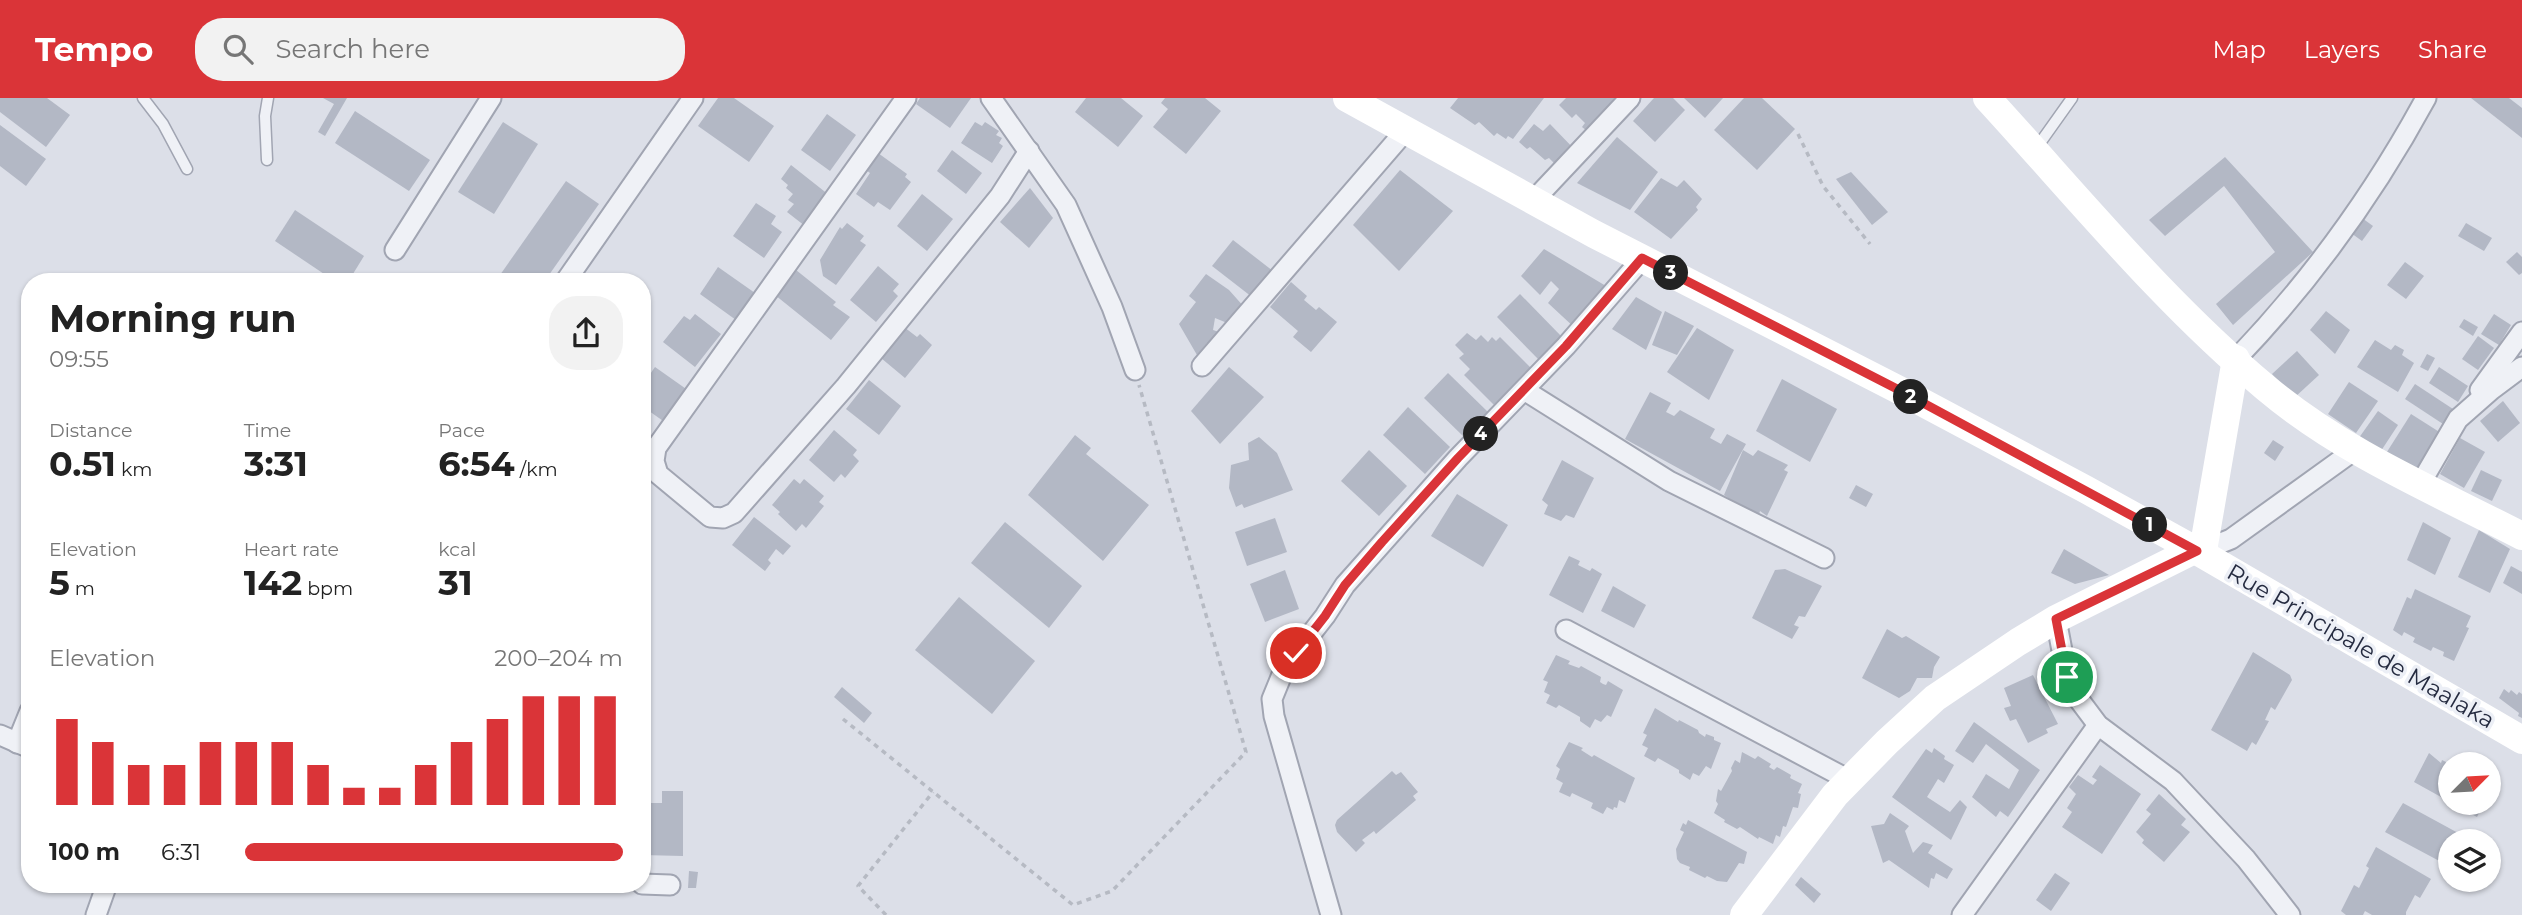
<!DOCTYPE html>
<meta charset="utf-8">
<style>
body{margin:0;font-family:Montserrat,sans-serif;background:#f2f2f2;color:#222;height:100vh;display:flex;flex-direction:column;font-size:26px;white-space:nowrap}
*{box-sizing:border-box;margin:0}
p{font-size:23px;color:#767676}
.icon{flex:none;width:38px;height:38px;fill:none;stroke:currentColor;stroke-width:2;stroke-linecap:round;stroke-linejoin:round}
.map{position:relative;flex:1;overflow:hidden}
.side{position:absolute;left:21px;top:175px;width:630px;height:620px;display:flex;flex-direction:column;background:#fff;border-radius:28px;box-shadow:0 2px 5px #0004}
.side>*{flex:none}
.needle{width:46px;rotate:66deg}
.controls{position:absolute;left:2438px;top:654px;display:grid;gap:14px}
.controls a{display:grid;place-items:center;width:63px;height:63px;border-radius:50%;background:#fff;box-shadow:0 2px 5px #0004;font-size:35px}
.pin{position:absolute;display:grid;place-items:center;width:60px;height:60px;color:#fff;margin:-30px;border:4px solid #fff;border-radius:50%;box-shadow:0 2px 7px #0007}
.km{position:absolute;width:35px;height:35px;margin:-18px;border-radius:50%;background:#222;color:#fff;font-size:19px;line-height:35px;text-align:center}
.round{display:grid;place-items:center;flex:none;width:74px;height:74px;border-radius:28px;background:#f2f2f2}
.headline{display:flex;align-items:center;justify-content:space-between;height:119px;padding:0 28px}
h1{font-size:38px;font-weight:700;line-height:52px}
.stats{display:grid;grid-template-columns:repeat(3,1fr);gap:10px;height:119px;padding:7px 28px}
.stats div{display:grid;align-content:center}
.stats b{font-size:35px;font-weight:700}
.stats small{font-size:19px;font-weight:400}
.stats p{font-size:19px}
.chart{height:196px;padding:14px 28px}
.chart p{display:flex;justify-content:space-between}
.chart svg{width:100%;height:126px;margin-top:7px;stroke:#da3438;stroke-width:6}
ul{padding:0 28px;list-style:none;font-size:23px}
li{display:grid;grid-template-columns:112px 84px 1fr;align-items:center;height:52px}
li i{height:18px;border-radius:9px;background:#da3438}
header{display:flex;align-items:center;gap:42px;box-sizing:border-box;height:98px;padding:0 35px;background:#da3438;color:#fff}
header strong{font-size:33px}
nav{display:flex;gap:38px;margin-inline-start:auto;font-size:24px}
.search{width:490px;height:63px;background:#f2f2f2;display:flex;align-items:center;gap:18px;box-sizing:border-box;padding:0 24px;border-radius:28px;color:#767676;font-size:26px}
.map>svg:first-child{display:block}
.building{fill:#b3b8c5}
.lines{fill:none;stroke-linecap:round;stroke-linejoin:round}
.lane-casing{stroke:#a1a5b2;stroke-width:13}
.street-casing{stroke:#a1a5b2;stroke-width:23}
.path{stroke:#b6bac3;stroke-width:3.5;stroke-dasharray:5 5;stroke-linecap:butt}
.lane{stroke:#eff1f6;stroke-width:10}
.street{stroke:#eff1f6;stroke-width:19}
.secondary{stroke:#fff;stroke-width:28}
.route-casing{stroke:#fff;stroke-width:14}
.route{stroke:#da3438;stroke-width:9}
.labels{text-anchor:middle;stroke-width:7;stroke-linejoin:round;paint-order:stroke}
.street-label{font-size:23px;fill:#252b40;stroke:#eceff6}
</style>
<header>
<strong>Tempo</strong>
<div class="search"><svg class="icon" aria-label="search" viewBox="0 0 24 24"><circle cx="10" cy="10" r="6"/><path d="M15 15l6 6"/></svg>Search here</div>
<nav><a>Map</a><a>Layers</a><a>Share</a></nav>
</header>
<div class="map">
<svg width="2522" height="817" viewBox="0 0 2522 817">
<rect width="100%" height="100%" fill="#dcdfe8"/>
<g class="building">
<polygon points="0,0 47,0 70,17 46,49 0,14"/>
<polygon points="323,0 347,0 325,38 318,34 334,6"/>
<polygon points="718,0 734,0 774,28 749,64 698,28"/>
<polygon points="920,0 971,0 950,30 916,6"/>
<polygon points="1086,0 1121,0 1143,18 1118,49 1075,14"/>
<polygon points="1165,0 1205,0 1221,13 1186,56 1153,29 1168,11 1161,5"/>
<polygon points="1458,0 1544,0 1513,41 1508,38 1506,41 1497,35 1494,38 1479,24 1475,27 1450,10"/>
<polygon points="1566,0 1614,0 1620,6 1592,37 1582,29 1585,25 1576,16 1572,20 1559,7"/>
<polygon points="1654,0 1673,0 1685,12 1655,44 1633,23"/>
<polygon points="1684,0 1723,0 1705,20"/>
<polygon points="1744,0 1762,0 1795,31 1757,72 1714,32"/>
<polygon points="2471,0 2509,0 2522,10 2522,40"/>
<polygon points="355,13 430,62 409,93 335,45"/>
<polygon points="827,16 856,37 830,73 801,52"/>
<polygon points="503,24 538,46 494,116 458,94"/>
<polygon points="975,24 982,28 985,24 999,33 996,37 1002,40 999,45 1003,48 992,65 961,45"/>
<polygon points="1534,26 1543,33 1550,26 1577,54 1560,71 1549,60 1545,62 1530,49 1527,51 1519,44"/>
<polygon points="0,27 46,61 26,88 0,68"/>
<polygon points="1617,39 1658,74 1630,112 1577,85"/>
<polygon points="952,52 982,75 966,96 937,73"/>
<polygon points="878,55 907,76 905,79 911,84 890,112 878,104 874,109 856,96 870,75 866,72"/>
<polygon points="2225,59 2313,154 2233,227 2216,206 2275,154 2224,88 2165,138 2149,122"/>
<polygon points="791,67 829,97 805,128 787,114 794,106 788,102 793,96 786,90 788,87 781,81"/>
<polygon points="1400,72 1453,113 1399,173 1353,127"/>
<polygon points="1851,74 1888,114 1872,127 1836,81"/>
<polygon points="1661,80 1677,89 1684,82 1702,101 1696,109 1698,112 1671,141 1634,114"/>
<polygon points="566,83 599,106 544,184 510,184 500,177"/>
<polygon points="1030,90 1053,120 1029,150 1000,124"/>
<polygon points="922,96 953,121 927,153 897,128"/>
<polygon points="756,105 776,118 771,126 782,134 764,160 733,138"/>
<polygon points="295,112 364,158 348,184 336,184 275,143"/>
<polygon points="2362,120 2373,128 2362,143 2351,135"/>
<polygon points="847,125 864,138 860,143 866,147 836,187 823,178 820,162 840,129 842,131"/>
<polygon points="2466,125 2492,140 2484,153 2458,138"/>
<polygon points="1233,142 1273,173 1252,199 1212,168"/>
<polygon points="1544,151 1611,191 1576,231 1548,205 1559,191 1551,183 1540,197 1521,178"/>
<polygon points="2517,154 2522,159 2522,175 2519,177 2506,164"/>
<polygon points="2405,164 2424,178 2406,201 2387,187"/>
<polygon points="878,168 899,186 893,193 898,198 876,224 850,202"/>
<polygon points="718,169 755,195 736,222 700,196"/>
<polygon points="796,172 836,204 833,207 850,219 831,242 775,197"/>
<polygon points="1206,176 1229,192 1245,210 1232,227 1215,220 1213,232 1222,235 1213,251 1207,245 1197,257 1179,226 1196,204 1189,198"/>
<polygon points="1291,184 1307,198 1304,202 1316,212 1319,209 1337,224 1311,254 1293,239 1298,233 1270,209"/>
<polygon points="1520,196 1562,239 1539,262 1497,219"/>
<polygon points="1636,199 1662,214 1646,252 1612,231"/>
<polygon points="1665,213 1694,228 1677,257 1652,247"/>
<polygon points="2326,213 2350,232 2335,256 2310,232"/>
<polygon points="695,216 721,236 695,269 663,244 684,218 690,222"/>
<polygon points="2494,216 2511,227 2499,247 2481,236"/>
<polygon points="2464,221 2478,229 2473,238 2459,229"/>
<polygon points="904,229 917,239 920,236 932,247 905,280 881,260"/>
<polygon points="1697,230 1734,252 1709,302 1667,274"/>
<polygon points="1467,235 1476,242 1481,237 1488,244 1492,239 1496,243 1500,239 1531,270 1495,308 1464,277 1470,271 1459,260 1464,256 1455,247"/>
<polygon points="2478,238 2494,250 2478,272 2462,261"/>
<polygon points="2375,242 2391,252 2395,247 2404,252 2402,257 2414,265 2398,294 2357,269"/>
<polygon points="2297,253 2319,277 2294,300 2272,276"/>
<polygon points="2427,256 2435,260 2428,273 2420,269"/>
<polygon points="655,269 689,293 666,325 642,308 642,288"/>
<polygon points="1229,269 1264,299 1220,346 1191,313"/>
<polygon points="2439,269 2468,288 2458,304 2429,285"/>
<polygon points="1448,275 1489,315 1465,340 1424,300"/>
<polygon points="1782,281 1837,311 1810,364 1756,333"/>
<polygon points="869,282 901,308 879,337 846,311"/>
<polygon points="2349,284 2378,303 2356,335 2328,316"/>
<polygon points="2415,286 2453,311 2443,326 2405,301"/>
<polygon points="1650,294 1671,305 1666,314 1674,318 1680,312 1715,331 1710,340 1721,346 1727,336 1746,346 1720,393 1625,341"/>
<polygon points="2503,303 2520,325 2498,344 2480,323"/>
<polygon points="1408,309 1450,349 1425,376 1383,337"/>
<polygon points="2378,313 2398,327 2377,359 2356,344"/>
<polygon points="2411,316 2441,335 2414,376 2385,357"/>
<polygon points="834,332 857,352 853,357 859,363 845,380 841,376 834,384 809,362"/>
<polygon points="1075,337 1091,350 1086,356 1149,407 1103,463 1028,397"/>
<polygon points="1259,339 1277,355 1293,392 1244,410 1242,406 1236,409 1229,390 1231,367 1249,362 1248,345"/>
<polygon points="2460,340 2485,354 2464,390 2440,376"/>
<polygon points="2273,342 2284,349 2275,363 2264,355"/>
<polygon points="1369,352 1407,388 1379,418 1341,383"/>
<polygon points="1743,352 1753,358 1758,352 1788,367 1784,372 1788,374 1767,418 1760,413 1758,420 1724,397"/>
<polygon points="1562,362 1594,380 1574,420 1566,417 1561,423 1544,416 1548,407 1542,402"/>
<polygon points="2481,372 2502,382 2492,403 2471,393"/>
<polygon points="794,381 800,386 804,381 824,398 819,404 824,408 806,430 802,426 796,433 778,416 780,414 772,407"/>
<polygon points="1856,387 1873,396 1866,409 1849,400"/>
<polygon points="1457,396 1508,427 1483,469 1431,438"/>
<polygon points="754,419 791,448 783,457 776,451 768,462 771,465 765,473 732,447"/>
<polygon points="1275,420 1287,454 1247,468 1235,434"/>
<polygon points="1005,424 1082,488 1049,530 971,465"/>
<polygon points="2423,424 2451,440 2435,477 2407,462"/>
<polygon points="2479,432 2510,451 2490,495 2458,479"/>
<polygon points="2064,451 2109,477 2075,486 2051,475"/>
<polygon points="1569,458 1580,463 1578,467 1590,473 1592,470 1602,476 1583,515 1549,497"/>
<polygon points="2511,468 2522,474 2522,496 2503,485"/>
<polygon points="1785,471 1822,488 1805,519 1799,518 1794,527 1799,529 1792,541 1752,520 1775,472"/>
<polygon points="1285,472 1299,511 1265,524 1250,486"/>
<polygon points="1613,488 1646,507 1634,530 1601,513"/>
<polygon points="2415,491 2471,518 2466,529 2469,530 2454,563 2443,558 2444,554 2433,549 2431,553 2413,544 2415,540 2404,534 2402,538 2393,532 2407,499 2411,501"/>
<polygon points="959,499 1035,563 992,616 915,552"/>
<polygon points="1887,531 1902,540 1906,538 1940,559 1934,569 1932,580 1917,580 1910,593 1899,600 1862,580"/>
<polygon points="2253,554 2290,577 2292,582 2275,612 2271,609 2265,622 2269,623 2256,647 2252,644 2247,653 2211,632"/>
<polygon points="1556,557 1570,563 1568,566 1579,570 1581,568 1601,579 1600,584 1603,586 1606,587 1608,583 1623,592 1611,619 1607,617 1601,624 1595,621 1590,630 1580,623 1580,619 1559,607 1556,610 1546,605 1550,597 1544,594 1548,584 1543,582"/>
<polygon points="2033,577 2058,626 2046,631 2048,635 2028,645 2016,621 2010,623 2004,610 2011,608 2004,590"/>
<polygon points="842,589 872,615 864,625 834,599"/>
<polygon points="2504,591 2509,595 2511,592 2517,597 2519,594 2522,596 2522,620 2518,618 2519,615 2499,600"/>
<polygon points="1655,610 1678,624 1679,622 1698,632 1699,635 1705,639 1706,636 1714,639 1714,642 1721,645 1711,671 1706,668 1699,678 1693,675 1690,682 1679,675 1679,672 1658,660 1655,664 1644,658 1648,650 1642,647 1647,637 1643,635"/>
<polygon points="1974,624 2040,672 2008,719 2000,713 1996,719 1972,699 1986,676 2009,691 2019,672 1986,646 1973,665 1955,653"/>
<polygon points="1569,644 1583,650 1581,652 1592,659 1594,657 1635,680 1625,705 1619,702 1617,710 1614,709 1613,712 1607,709 1603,716 1591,710 1593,705 1572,695 1570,699 1559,694 1563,685 1556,681 1560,671 1556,668"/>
<polygon points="1934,650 1945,658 1944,661 1954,667 1944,685 1938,681 1927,699 1950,714 1960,702 1967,709 1951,742 1892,699 1926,651 1932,655"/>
<polygon points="1742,654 1755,661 1758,658 1771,666 1769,669 1774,672 1777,669 1791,677 1790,680 1802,686 1798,695 1801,696 1798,710 1793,709 1786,729 1783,728 1780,739 1776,737 1773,746 1759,739 1758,741 1740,729 1737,731 1724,724 1725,722 1714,715 1718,706 1716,703 1718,691 1721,693 1732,673 1731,670 1735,662 1740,665"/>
<polygon points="2429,655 2441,665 2442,662 2450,666 2450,704 2414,684"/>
<polygon points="2100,667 2141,696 2102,756 2062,729 2072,714 2067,710 2076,696 2069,689 2078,677 2093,687 2097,682 2092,679"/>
<polygon points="1392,673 1396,677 1401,674 1418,694 1413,698 1416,702 1376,736 1374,733 1362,742 1365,745 1356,754 1337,734 1335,727 1337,722"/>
<polygon points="662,693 683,693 683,758 642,757 642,705 662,705"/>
<polygon points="2159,696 2186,721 2181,727 2190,734 2164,764 2142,745 2144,742 2136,734 2151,716 2146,712"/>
<polygon points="2403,705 2460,736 2456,744 2450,744 2450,756 2445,766 2385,734"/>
<polygon points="2451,705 2484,705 2477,719"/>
<polygon points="1890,715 1909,728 1905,733 1913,755 1923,744 1933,747 1928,755 1953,771 1947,781 1936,775 1934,781 1931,780 1929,790 1889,762 1883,765 1871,728 1884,726"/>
<polygon points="1688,722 1747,754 1744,766 1739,765 1727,784 1717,783 1707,778 1705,780 1689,772 1690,769 1680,765 1677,761 1676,751 1684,734 1680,732 1683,725 1686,727"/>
<polygon points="2376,749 2431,781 2420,800 2415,797 2406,814 2406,817 2372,817 2365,813 2363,817 2346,817 2341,813 2354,787 2359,790 2369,770 2366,768"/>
<polygon points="689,773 698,774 696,790 688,790"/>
<polygon points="2055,775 2070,785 2051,813 2036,802"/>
<polygon points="1801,779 1821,796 1814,805 1795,787"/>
</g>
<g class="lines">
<defs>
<g id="lane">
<polyline points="143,0 163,26 187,71"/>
<polyline points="2035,52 2072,0"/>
<polyline points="267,62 265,18 268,0"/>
</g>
<g id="street">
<polyline points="906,0 656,350 654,363 658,376 710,419 723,420 734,415 846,288 1000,98 1029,53"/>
<polyline points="991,0 1066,107 1112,209 1135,272"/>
<polyline points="1534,102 1630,0"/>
<polyline points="395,152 491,0"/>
<polyline points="565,184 693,0"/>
<path d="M2236 261C2310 184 2375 94 2426 0"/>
<polyline points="1202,268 1406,32"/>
<polyline points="1524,292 1669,383 1824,460"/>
<polyline points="2480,292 2522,234"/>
<polyline points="2419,388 2458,321 2491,292 2522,269"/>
<polyline points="2204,447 2221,445 2231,441 2356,351"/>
<polyline points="2056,521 2067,579 2071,591 2098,627 2173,683 2246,761 2290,817"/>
<polyline points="1566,532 1849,682"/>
<polyline points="0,637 30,650"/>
<polyline points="17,645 30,613"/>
<polyline points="642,786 670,787"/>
<polyline points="96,817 107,786"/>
<polyline points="1331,817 1274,618 1272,601 1281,579 1296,555 1325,518 1345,487 1458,360 1566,248 1642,161"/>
<polyline points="1962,817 2098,627"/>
</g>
</defs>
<use href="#lane" class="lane-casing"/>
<use href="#street" class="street-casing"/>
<g class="path">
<polyline points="1798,36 1823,88 1870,146"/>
<polyline points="843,621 1073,807 1112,793 1246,654 1139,287"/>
<polyline points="886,817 858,788 933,694"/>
</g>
<use href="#lane" class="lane"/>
<use href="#street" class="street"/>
<g class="secondary">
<polyline points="1347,0 1594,136 1901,293 2085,391 2197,453 2522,642"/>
<path d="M1987 0C2077 98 2163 204 2266 290 2342 354 2435 393 2522 438"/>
<polyline points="1744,817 1835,697 1887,644 1935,600 2018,544 2056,521 2204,447 2236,261"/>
</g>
</g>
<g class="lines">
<defs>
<polyline id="route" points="1296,555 1325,518 1345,487 1382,444 1458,360 1566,248 1642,160 1901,293 2197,453 2056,521 2067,579"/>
</defs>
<use href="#route" class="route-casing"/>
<use href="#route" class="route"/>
</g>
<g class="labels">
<g class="street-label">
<text transform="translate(2361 548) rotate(30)" y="8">Rue Principale de Maalaka</text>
</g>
</g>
</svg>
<div class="controls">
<a><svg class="needle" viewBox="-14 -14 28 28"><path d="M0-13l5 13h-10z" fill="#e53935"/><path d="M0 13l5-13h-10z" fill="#767676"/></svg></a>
<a><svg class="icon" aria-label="layers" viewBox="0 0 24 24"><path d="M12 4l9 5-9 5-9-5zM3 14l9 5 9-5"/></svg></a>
</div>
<div class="pin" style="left:2067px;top:579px;background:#1e9e55"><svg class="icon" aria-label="arrive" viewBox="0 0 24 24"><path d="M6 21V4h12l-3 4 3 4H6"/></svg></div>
<div class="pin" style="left:1296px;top:555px;background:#d93025"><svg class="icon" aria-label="check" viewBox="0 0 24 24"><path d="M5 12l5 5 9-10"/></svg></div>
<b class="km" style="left:2150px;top:427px">1</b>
<b class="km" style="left:1911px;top:299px">2</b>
<b class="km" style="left:1671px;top:175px">3</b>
<b class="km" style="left:1481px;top:336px">4</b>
<section class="side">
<div class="headline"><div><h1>Morning run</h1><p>09:55</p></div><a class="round"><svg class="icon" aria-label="share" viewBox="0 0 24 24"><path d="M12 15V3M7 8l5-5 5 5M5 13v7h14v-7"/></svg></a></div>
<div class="stats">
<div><p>Distance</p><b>0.51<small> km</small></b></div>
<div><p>Time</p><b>3:31</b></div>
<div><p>Pace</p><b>6:54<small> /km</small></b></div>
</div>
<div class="stats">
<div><p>Elevation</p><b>5<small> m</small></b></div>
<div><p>Heart rate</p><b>142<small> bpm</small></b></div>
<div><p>kcal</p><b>31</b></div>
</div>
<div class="chart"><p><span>Elevation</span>200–204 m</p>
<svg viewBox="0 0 160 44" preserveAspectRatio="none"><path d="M5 44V14M15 44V22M25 44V30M35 44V30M45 44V22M55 44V22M65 44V22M75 44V30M85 44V38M95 44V38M105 44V30M115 44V22M125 44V14M135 44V6M145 44V6M155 44V6"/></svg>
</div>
<ul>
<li><b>100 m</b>6:31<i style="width:100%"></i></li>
</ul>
</section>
</div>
